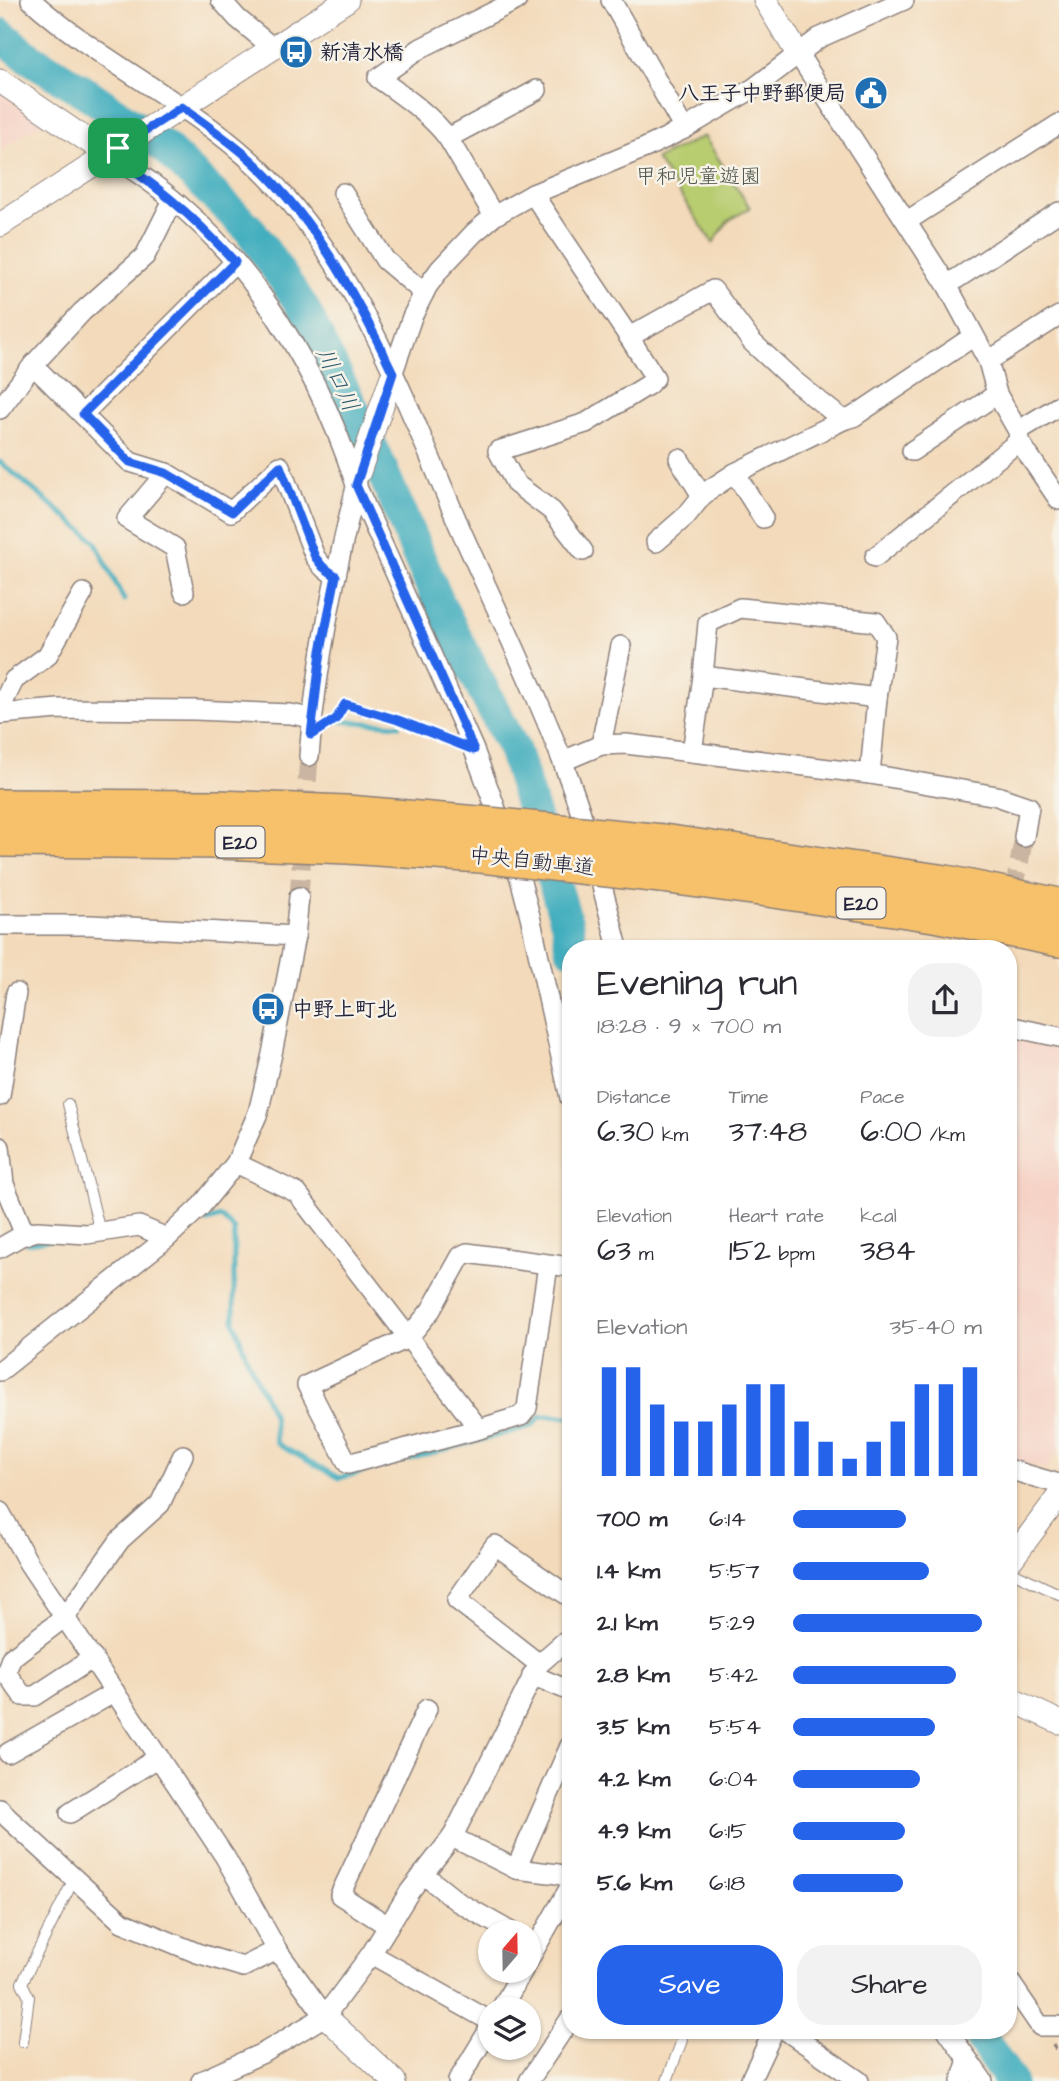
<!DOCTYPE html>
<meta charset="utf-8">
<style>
body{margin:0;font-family:"Architects Daughter","Klee One",sans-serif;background:#f2f2f3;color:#2b2b33;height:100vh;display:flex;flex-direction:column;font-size:26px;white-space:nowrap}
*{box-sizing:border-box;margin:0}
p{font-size:23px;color:#7c7c81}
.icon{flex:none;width:38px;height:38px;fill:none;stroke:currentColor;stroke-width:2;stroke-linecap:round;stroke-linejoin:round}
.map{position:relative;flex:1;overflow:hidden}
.panel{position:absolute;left:562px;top:940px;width:455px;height:1099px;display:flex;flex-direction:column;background:#fff;border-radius:28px;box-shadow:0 2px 5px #0004}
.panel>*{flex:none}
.needle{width:46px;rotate:20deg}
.fabs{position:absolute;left:478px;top:1920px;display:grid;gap:14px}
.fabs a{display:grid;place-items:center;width:63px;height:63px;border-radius:50%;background:#fff;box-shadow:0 2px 5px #0004;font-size:35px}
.pin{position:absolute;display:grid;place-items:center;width:60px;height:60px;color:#fff;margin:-30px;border-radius:14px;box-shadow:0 4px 10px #0006}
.round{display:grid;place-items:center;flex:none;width:74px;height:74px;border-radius:28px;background:#f2f2f3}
.head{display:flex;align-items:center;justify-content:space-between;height:119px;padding:0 35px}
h1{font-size:38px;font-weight:600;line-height:52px}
.stats{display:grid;grid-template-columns:repeat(3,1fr);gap:10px;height:119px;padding:7px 35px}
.stats div{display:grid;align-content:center}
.stats b{font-size:30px;font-weight:600}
.stats small{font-size:19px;font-weight:400}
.stats p{font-size:19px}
.chart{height:196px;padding:14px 35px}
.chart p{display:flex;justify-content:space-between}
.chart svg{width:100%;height:126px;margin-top:7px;stroke:#2563eb;stroke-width:6}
.cta{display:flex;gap:14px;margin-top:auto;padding:14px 35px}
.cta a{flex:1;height:80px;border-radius:28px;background:#2563eb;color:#fff;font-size:28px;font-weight:600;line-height:80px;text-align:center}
.cta a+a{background:#f2f2f3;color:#2b2b33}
ul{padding:0 35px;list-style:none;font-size:23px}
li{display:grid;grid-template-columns:112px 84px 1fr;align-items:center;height:52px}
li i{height:18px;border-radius:9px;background:#2563eb}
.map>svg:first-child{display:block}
.built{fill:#f6d1c5}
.green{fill:#b8cc6f;stroke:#6d7755;stroke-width:2}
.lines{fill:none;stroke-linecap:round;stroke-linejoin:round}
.stream{stroke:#40adbe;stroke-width:5}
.river{stroke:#40adbe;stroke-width:33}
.minor-tunnel{stroke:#c9b5a1;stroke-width:19;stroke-dasharray:19 10;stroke-linecap:butt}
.service-casing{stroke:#8a7e7a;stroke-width:12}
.minor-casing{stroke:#8a7e7a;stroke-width:22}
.tertiary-casing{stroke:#8a7e7a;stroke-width:25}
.motorway-casing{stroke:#8a7e7a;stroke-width:38}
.path{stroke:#8a7e7a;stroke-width:3.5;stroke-dasharray:5 5;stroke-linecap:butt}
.service{stroke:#fff;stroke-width:10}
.minor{stroke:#fff;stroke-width:19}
.tertiary{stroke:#fff;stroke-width:23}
.motorway{stroke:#f6c16b;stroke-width:35}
.motorway-bridge-casing{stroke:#8a7e7a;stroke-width:38;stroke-linecap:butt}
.motorway-bridge{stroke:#f6c16b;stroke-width:35}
.route-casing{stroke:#fff;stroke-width:14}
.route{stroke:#2563eb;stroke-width:9}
.labels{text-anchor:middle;stroke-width:5;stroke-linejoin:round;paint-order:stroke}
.shield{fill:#f7f3e8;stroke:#62616f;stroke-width:2}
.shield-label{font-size:19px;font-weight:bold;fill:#22223b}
.poi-label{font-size:21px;font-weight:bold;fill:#22223b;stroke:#f7f3e8;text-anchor:start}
.park-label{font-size:21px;fill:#4f554b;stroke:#f7f3e8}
.street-label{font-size:21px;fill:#22223b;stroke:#f7f3e8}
.water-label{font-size:23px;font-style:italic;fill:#2e5a6f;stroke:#f7f3e8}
</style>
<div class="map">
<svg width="1059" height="2081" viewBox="0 0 1059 2081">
<rect width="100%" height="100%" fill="#f7f3e8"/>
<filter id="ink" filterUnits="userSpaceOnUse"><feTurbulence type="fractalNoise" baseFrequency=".0143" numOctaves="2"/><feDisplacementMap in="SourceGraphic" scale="14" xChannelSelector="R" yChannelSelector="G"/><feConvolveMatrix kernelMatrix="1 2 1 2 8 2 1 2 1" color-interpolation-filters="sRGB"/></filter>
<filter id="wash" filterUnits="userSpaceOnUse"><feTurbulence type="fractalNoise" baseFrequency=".00686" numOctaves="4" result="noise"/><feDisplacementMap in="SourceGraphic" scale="28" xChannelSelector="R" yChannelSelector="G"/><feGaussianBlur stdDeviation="1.57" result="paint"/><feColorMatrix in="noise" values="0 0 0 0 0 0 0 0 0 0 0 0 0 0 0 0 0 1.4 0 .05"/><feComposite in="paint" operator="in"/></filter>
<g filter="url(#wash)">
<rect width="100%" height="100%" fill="#f3daba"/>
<g class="built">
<polygon points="0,93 41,122 0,151"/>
<polygon points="1008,1039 1059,1049 1059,1451 1045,1469 1008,1459"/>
</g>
<polygon class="green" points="704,136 750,208 728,221 713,243 656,159"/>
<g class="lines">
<g class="stream">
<polyline points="0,462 95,541 124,600"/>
<polyline points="339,721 399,725"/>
<polyline points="207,1221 221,1217 234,1229 234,1321 248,1361 273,1414 276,1442 279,1445 339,1478 532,1426 541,1416 570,1417"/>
<polyline points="27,1243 49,1240"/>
</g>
<g class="river">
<polyline points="0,34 28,57 88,94 163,146 250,230 302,306 375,454 440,606 514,750 567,924 571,948"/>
<polyline points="976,2030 1010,2081"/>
</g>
</g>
</g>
<g filter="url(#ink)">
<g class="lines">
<g class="minor-tunnel">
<polyline points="299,897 309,756"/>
<polyline points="1003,948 1024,837"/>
</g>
<defs>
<g id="service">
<polyline points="311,735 336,719 345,704 398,720 471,749"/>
<polyline points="68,1104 100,1232"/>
<polyline points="1008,1570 1059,1594"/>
<polyline points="23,2042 29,1997 22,1983 74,1879"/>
<polyline points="667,2081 682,2040"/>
</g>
<g id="minor">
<path d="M31 0C108 69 208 110 278 188 365 285 409 410 460 528 494 605 532 681 562 760 586 821 602 885 618 948"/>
<polyline points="221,0 237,18 273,48"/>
<polyline points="611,0 684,129"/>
<polyline points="798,54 947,285 988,361 997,394 1018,431 1019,441 1059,500"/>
<path d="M448 138C430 114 403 96 378 78L421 48 517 0"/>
<path d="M109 155C232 226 313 352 356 485L474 750 492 798 520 878 530 916 570 1098"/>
<polyline points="343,193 385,260 424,293"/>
<polyline points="533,194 629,337 713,290 752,342 793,380 843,420 853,417 974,336"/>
<polyline points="494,216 448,138 537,90"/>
<polyline points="907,221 1059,124"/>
<polyline points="947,285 1059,212"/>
<polyline points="988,361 1059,316"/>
<polyline points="33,365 130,462 166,473 231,512 280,466 315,557 323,567 336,576"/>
<polyline points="391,378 412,317 427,287 440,269 474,233 494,216 533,194 645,148 684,129 754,88 819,38 904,0"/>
<polyline points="0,409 33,365 82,312 145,256 173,200"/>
<polyline points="83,414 235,262"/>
<polyline points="1018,431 1059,406"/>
<polyline points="912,451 997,394"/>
<polyline points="679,459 702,496"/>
<polyline points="166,473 127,519 175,548 184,592"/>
<polyline points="735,473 763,518"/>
<polyline points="656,542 686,516 702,496 712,488 735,473 843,420"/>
<polyline points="583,551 552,511 516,484 498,451 586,423 648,385 655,378 629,337"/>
<polyline points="875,557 1019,441"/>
<polyline points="703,676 877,698"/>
<polyline points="0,709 14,680 47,656 83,593"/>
<polyline points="0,714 59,709 195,710 290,714 312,718"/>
<polyline points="601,745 621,646"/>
<polyline points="692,752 703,676 708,623 740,608 876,622 886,637 877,698 870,774"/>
<path d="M309 756C316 664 335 573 357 483"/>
<polyline points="563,761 601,745 626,744 870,774 997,796 1029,807 1024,837"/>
<polyline points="0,925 91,925 295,936"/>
<polyline points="1008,1026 1059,1037"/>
<polyline points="0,1096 16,993"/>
<polyline points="0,1147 4,1184 25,1235"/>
<polyline points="236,1163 297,1193 479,1429 521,1416 527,1408 548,1265"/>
<polyline points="0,1248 21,1236 37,1231 87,1234 139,1226 167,1238"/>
<polyline points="0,1371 167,1238 201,1206 236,1163 258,1113 272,1054 295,936 299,897"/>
<polyline points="479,1429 348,1464 307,1385 408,1338 431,1310 461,1256 467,1253 570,1267"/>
<polyline points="1008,1469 1059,1484"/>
<polyline points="0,1512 29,1564 225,1857 277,1950 325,2016"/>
<polyline points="93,1658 35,1696 23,1696 6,1673 11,1658 65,1617 120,1540 160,1504 183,1455"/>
<polyline points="539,1664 457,1600 495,1545 570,1597"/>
<polyline points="532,1675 570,1691"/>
<polyline points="8,1753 115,1692"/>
<polyline points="0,1809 8,1818 122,1922 197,1953 243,1967 277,1950"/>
<polyline points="70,1813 159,1757"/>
<polyline points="452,1837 516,1869 558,1874 570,1878"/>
<polyline points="516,1869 570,1746"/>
<polyline points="423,1874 458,1902 511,1932"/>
<polyline points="388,1926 340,1895 427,1709"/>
<polyline points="371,1954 490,2021"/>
<polyline points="528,1961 570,1887"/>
<polyline points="1008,1979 1040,2026 1059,2026"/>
<polyline points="501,2009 523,1970"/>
<polyline points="785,2030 859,2081"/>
<polyline points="947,2030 983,2081"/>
<polyline points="201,2081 265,2052 325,2016 371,1954 410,1891 453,1836 539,1664 570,1637"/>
<polyline points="458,2081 490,2028"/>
<polyline points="529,2081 570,2019"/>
<polyline points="750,2081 774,2030"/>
<polyline points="961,2081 968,2060"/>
</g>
<g id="tertiary">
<polyline points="765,0 798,54"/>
<polyline points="0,81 109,155"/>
<polyline points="0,225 347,0"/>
<polyline points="359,472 391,379"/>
<polyline points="1008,1564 1059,1496"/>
<polyline points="1008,1698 1059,1722"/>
<polyline points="325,2016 394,2081"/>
</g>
<g id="motorway">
<polyline points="0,807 219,808 347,813 478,824"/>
<polyline points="0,839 218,841 348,846 481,855"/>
<polyline points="663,842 946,883 1059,906"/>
<polyline points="661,875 767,889 940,915 1059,939"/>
</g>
</defs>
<use href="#service" class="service-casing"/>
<use href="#minor" class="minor-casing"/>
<use href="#tertiary" class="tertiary-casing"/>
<use href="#motorway" class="motorway-casing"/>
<polyline class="path" points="1053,2045 1059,2054"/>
<use href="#service" class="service"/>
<use href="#minor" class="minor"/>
<use href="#tertiary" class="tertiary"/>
<use href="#motorway" class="motorway"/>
<defs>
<g id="motorway-bridge">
<polyline points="478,824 663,842"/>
<polyline points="481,855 661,875"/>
</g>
</defs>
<use href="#motorway-bridge" class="motorway-bridge-casing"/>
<use href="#motorway-bridge" class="motorway-bridge"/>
</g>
</g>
<g class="lines" filter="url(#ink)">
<defs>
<path id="route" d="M182 107C202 122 223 136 242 152 311 211 355 293 393 373L356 485 474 750 398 720 345 704 336 719 311 735 321 651 336 576 323 567 315 557 280 466 232 512 166 473 130 462 83 414 235 262C198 221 157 183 108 155Z"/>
</defs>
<use href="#route" class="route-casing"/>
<use href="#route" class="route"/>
</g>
<defs>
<symbol id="bus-disc" viewBox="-11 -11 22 22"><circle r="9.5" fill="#1f6fb2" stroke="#f7f3e8"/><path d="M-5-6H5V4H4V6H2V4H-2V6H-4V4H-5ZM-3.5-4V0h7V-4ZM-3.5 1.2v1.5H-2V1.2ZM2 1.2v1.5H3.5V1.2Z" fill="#fff"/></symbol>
<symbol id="civic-disc" viewBox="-11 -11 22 22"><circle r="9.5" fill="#1f6fb2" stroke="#f7f3e8"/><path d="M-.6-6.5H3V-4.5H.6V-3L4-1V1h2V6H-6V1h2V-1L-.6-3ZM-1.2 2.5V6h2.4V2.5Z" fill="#fff"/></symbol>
</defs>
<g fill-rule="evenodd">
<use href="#bus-disc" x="277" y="33" width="38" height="38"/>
<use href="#civic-disc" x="852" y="74" width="38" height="38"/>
<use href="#bus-disc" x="249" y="990" width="38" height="38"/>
</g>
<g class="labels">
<g class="shield">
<rect x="215.5" y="826.5" width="49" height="31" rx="5"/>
<rect x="836.5" y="887.5" width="49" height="31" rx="5"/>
</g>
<g class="shield-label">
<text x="240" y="849">E20</text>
<text x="861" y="910">E20</text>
</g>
<g class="poi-label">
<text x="320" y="59">新清水橋</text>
<text x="846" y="100" text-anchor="end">八王子中野郵便局</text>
<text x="292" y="1016">中野上町北</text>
</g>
<g class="park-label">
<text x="698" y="183">甲和児童遊園</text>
</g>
<g class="street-label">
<text transform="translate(532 861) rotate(6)" y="7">中央自動車道</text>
</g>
<g class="water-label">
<text transform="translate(338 379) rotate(64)" y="8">川口川</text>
</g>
</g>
</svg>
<div class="fabs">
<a><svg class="needle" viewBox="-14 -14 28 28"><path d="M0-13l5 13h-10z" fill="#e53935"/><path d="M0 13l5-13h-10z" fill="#7c7c81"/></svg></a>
<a><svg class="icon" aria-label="layers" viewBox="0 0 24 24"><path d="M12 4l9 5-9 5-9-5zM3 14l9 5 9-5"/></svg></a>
</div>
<div class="pin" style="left:118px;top:148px;background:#1e9e55"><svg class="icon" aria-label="arrive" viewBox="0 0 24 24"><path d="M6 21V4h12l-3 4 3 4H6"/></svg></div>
<section class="panel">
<div class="head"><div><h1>Evening run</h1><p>18:28 · 9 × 700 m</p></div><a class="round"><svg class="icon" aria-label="share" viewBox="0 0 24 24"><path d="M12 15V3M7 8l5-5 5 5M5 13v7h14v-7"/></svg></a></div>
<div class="stats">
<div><p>Distance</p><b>6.30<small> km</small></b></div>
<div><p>Time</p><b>37:48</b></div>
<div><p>Pace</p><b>6:00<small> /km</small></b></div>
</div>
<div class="stats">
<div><p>Elevation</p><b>63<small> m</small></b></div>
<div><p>Heart rate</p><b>152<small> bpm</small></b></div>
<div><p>kcal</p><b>384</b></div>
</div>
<div class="chart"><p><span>Elevation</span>35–40 m</p>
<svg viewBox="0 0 160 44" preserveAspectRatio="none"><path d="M5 44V6M15 44V6M25 44V19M35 44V25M45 44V25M55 44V19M65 44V12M75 44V12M85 44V25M95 44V32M105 44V38M115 44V32M125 44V25M135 44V12M145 44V12M155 44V6"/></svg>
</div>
<ul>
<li><b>700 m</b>6:14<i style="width:60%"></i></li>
<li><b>1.4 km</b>5:57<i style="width:72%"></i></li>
<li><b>2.1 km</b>5:29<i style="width:100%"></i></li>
<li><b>2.8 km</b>5:42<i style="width:86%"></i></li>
<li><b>3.5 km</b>5:54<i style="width:75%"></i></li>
<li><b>4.2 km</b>6:04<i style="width:67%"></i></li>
<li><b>4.9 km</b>6:15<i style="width:59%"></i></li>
<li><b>5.6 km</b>6:18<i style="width:58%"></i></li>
</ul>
<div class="cta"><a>Save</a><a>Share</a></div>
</section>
</div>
